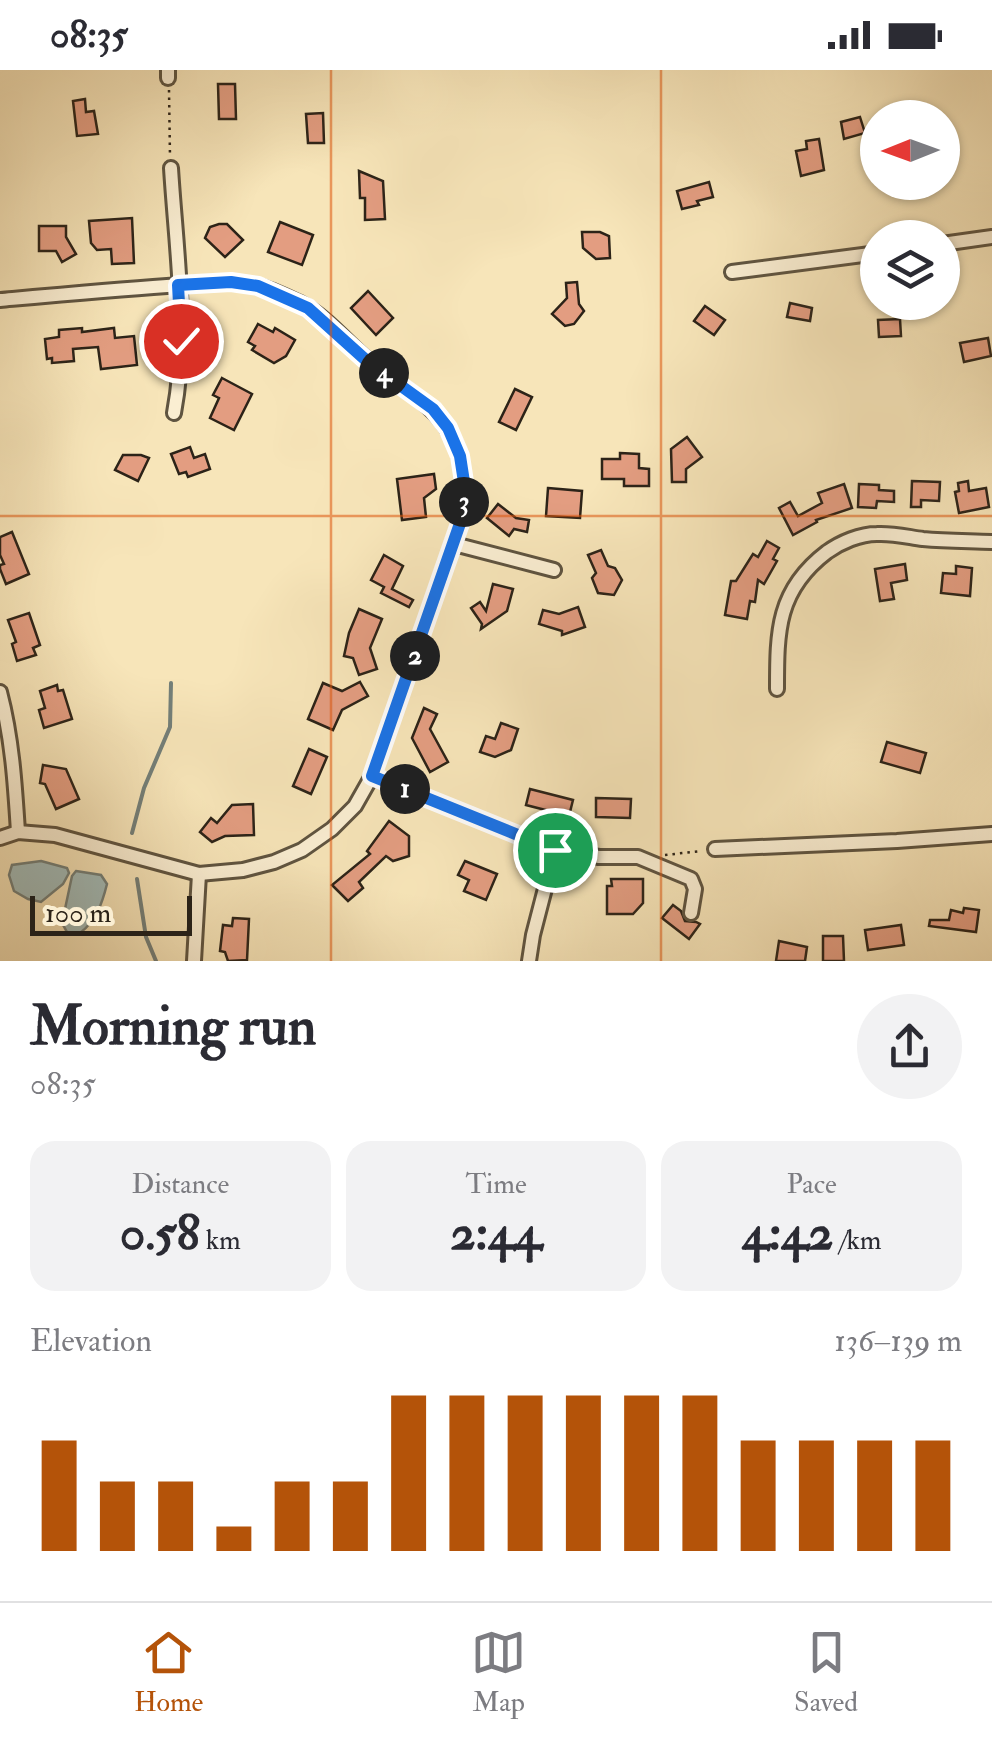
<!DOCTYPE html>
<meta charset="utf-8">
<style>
body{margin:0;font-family:"IM FELL Double Pica",serif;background:#f2f2f3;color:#2b2b33;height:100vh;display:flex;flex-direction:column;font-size:38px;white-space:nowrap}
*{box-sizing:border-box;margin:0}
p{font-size:32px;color:#7c7c81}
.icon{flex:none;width:55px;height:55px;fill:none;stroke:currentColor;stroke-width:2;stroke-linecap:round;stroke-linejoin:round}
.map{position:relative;height:891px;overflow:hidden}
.side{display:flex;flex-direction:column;background:#fff;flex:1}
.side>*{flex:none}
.needle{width:65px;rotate:269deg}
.buttons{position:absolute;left:860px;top:30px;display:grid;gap:20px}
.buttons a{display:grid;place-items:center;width:100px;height:100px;border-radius:50%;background:#fff;box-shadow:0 2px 8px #0004;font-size:50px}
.scale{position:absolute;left:30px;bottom:25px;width:162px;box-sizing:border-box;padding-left:10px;border:5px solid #2c2318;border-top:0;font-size:28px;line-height:35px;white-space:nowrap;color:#2c2318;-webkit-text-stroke:8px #faeed2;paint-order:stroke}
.pin{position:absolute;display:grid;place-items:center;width:85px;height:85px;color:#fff;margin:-42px;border:5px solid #fff;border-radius:50%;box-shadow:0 2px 10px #0007}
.km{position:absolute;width:50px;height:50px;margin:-25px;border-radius:50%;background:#222;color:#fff;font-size:28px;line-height:50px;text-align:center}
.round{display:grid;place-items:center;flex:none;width:105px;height:105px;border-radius:52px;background:#f2f2f3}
.headline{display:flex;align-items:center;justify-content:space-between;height:170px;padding:0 30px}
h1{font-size:55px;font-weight:700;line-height:75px}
.metrics{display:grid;grid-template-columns:repeat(3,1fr);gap:15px;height:170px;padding:10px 30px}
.metrics div{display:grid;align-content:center;border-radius:25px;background:#f2f2f3;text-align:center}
.metrics b{font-size:50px;font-weight:700}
.metrics small{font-size:28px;font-weight:400}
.metrics p{font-size:28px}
.chart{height:280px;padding:20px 30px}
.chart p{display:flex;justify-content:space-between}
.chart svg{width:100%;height:180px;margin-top:10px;stroke:#b45309;stroke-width:6}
.status{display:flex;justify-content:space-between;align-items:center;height:70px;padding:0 50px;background:#fff;direction:ltr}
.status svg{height:28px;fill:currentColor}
.dock{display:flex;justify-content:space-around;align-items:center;height:140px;border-top:2px solid #e1e1e2;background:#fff;font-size:28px;color:#7c7c81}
.dock a{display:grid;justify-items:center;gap:5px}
.dock .on{color:#b45309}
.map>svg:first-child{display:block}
.water{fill:#a2bcba;stroke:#737f79;stroke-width:2.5}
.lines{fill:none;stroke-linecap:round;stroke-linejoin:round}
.stream{stroke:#737f79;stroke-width:4}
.building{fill:#e39d81;stroke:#2c2318;stroke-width:2.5}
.street-casing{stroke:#5f5440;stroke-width:18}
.path{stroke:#2c2318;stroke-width:2.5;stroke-dasharray:2.5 5;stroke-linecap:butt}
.street{stroke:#faeed2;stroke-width:12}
.route-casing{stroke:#fff;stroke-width:20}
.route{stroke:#1a73e8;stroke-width:12}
.grid{fill:none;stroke:#df560d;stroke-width:2.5;stroke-opacity:0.55}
</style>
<div class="status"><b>08:35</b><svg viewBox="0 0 49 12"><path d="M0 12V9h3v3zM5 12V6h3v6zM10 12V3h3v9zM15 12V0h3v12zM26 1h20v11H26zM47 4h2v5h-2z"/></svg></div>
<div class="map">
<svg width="992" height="891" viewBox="0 0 992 891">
<rect width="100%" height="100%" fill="#f7e5b9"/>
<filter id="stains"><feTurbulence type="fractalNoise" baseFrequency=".002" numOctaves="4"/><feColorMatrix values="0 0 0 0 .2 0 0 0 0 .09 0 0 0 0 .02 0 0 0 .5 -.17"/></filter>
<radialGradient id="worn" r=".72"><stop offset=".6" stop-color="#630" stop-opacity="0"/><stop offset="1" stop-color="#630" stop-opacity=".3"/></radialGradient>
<g class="water">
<polygon points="41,791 67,798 69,803 63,814 41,832 28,829 14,821 9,805 12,795"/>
<path d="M76 801 101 805 107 814C102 834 96 851 80 863L67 862 62 853 72 806Z"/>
</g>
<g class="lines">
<g class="stream">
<polyline points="132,763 144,718 170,657 171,613"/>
<polyline points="137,809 146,867 156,891"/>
</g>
</g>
<g class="building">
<polygon points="218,14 235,14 236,49 219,49"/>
<polygon points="85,29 86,42 94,41 98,64 77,66 73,31"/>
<polygon points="323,43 324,73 308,73 306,44"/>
<polygon points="860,47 865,63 844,69 841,52"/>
<polygon points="819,69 824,100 801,106 796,81 807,79 806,71"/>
<polygon points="359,101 383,111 385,149 365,150 365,128 360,128"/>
<polygon points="709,112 713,127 697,131 699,135 682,139 677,121"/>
<polygon points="132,148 134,193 112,194 111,179 97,180 91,173 89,151"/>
<polygon points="280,152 313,165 302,195 268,182"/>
<polygon points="219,154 227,154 243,170 225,187 205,168 210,157"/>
<polygon points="39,156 66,156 66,167 76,184 62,192 56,181 39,181"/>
<polygon points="582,162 600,162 609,166 610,188 596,189 583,178"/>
<polygon points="577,212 579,234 584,241 574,254 565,256 552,244 567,228 566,213"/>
<polygon points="368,221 393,248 376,265 351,238"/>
<polygon points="790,233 812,238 810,251 787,247"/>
<polygon points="705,236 725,250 714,265 694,251"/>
<polygon points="900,249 901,266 879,267 878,250"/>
<polygon points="258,254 273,262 275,258 295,270 286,286 274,293 252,280 255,276 248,272"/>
<polygon points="82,258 82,262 114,258 115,268 134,266 137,295 101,299 98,277 73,279 74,291 52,293 52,288 47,289 45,269 59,267 59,260"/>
<polygon points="988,268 991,286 964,292 960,273"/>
<polygon points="222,308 252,324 234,360 210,348 219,328 213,325"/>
<polygon points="515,319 532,327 516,360 499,352"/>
<polygon points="687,367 702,387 686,399 686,412 672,412 671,379"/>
<polygon points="190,377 194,388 205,384 210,399 188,407 186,402 179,404 171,384"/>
<polygon points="620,383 639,384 639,398 649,399 649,416 624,416 624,409 602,409 602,389 620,389"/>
<polygon points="123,385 141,385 149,388 138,411 115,400"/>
<polygon points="434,404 436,419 424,428 426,447 402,450 397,409"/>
<polygon points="912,411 940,412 939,431 921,430 921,437 911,437"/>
<polygon points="968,411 969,421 986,418 989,437 959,443 955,422 959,421 958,413"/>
<polygon points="844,414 852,438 816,450 817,452 793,465 779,438 790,432 798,446 822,433 818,423"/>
<polygon points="859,414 879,415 879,420 894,421 894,432 877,431 876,438 858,437"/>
<polygon points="548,418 582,421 580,448 546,446"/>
<polygon points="498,434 516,448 529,450 527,462 514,459 509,466 487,448"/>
<polygon points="12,462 29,504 6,514 0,499 0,495 4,494 0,485 0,467"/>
<polygon points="767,471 779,478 773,489 777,491 764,514 758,510 755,532 750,531 747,549 725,545 731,511 736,511 753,484 758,487"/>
<polygon points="601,480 608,496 615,498 622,510 614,525 598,523 592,508 596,503 588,485"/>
<polygon points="384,485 403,496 392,519 413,530 409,537 381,523 384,517 371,510"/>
<polygon points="905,494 907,510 891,513 894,529 880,531 875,499"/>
<polygon points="956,496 972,498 970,526 941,523 943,503 956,504"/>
<polygon points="493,514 513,519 507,541 481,559 482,554 471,538 480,532 486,541"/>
<polygon points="578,537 585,557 562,565 562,561 539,554 543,540 559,544"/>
<polygon points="359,539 382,549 370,578 377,599 359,605 353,588 344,586 349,563"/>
<polygon points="29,543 40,575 33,578 36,585 17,591 12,574 16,572 8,550"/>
<polygon points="360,612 368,626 342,640 333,660 308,649 323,613 342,621"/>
<polygon points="57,615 58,621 63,620 72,649 44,658 39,640 45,638 40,621"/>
<polygon points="424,638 437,644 430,659 448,692 430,702 412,668"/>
<polygon points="501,653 518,659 511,680 495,687 480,682 486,666 495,669"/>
<polygon points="887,672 926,683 920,703 881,692"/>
<polygon points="309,679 327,687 311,724 293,716"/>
<polygon points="43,695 66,699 79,729 56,739 45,714 40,713"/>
<polygon points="530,719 573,730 569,746 526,735"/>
<polygon points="596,728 631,729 630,748 596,747"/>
<polygon points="253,734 254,765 225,766 212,772 200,762 211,748 217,753 232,735"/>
<polygon points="389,751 409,766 409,786 393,791 386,786 359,812 363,818 348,831 332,815 370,784 367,781"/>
<polygon points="465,791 497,804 486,830 464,821 469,810 458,805"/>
<polygon points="611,809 643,809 643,833 633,844 607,844 607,816 612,816"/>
<polygon points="673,835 681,841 685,851 696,852 700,854 689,869 662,848"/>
<polygon points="964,838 979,840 976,862 929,856 930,850 949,850 951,840 963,843"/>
<polygon points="233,848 249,849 247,890 228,891 225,882 220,881 223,855 232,856"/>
<polygon points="901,855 904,875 868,880 865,860"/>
<polygon points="823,866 843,866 844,891 823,891"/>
<polygon points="779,871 807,877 805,891 776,891"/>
</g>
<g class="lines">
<defs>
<g id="street">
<polyline points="168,0 168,8"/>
<path d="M171 98C176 179 189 263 174 343"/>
<polyline points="942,174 992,167"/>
<polyline points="732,202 878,183"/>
<path d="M0 230C56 225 111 220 167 216 196 214 229 209 258 216 271 219 287 227 300 233 331 249 353 281 381 301 442 344 467 362 464 441L372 706"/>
<polyline points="454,474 554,500"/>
<path d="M777 619C777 561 777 520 827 482 841 472 860 464 877 464 892 463 908 467 923 469 946 471 969 471 992 472"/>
<path d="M0 622C12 668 15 714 18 762"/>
<polyline points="0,768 18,762 55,765 199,804 243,800 274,792 302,780 332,759 355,736 372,706 555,780 599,787 638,787 691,809 695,819 691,843"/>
<polyline points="715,779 897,771 992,764"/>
<polyline points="194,891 199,804"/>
<polyline points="529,891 533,865 555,780"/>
</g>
</defs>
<use href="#street" class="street-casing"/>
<g class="path">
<polyline points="169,20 170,87"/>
<polyline points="665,785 701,781"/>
</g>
<use href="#street" class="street"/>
</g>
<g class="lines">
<defs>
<polyline id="route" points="181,271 178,215 231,212 258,216 308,238 368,292 433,339 448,358 460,386 464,412 464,442 372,706 555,780"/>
</defs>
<use href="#route" class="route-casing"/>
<use href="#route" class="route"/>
</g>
<path class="grid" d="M331 0V891M661 0V891M0 446H992"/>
<rect width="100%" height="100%" filter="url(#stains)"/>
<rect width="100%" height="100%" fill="url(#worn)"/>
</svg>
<div class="buttons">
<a><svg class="needle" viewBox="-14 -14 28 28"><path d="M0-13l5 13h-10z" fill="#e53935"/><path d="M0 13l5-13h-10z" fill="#7c7c81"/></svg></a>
<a><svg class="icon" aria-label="layers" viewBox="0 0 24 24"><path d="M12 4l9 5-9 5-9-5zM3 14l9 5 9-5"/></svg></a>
</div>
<div class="scale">100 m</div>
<div class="pin" style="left:555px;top:780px;background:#1e9e55"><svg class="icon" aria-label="arrive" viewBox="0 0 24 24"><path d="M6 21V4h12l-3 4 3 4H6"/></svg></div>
<div class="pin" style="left:181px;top:271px;background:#d93025"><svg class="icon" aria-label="check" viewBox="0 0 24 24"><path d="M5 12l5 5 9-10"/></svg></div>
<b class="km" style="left:405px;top:719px">1</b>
<b class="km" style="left:415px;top:586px">2</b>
<b class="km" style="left:464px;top:432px">3</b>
<b class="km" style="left:384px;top:303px">4</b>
</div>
<section class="side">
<div class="headline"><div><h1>Morning run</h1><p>08:35</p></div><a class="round"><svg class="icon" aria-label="share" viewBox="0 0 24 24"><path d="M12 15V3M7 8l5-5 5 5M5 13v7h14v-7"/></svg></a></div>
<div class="metrics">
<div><p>Distance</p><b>0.58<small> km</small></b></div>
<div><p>Time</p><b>2:44</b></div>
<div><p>Pace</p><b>4:42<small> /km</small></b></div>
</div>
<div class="chart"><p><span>Elevation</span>136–139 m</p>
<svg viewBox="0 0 160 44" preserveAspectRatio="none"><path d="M5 44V17M15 44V27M25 44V27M35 44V38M45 44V27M55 44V27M65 44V6M75 44V6M85 44V6M95 44V6M105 44V6M115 44V6M125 44V17M135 44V17M145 44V17M155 44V17"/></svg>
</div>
</section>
<nav class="dock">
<a class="on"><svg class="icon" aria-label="home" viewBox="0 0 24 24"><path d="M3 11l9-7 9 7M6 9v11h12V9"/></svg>Home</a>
<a><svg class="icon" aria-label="map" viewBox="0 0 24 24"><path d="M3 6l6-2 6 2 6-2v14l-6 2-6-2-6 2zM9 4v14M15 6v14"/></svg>Map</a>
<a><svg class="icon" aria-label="saved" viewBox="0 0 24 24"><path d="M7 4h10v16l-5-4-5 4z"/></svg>Saved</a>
</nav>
